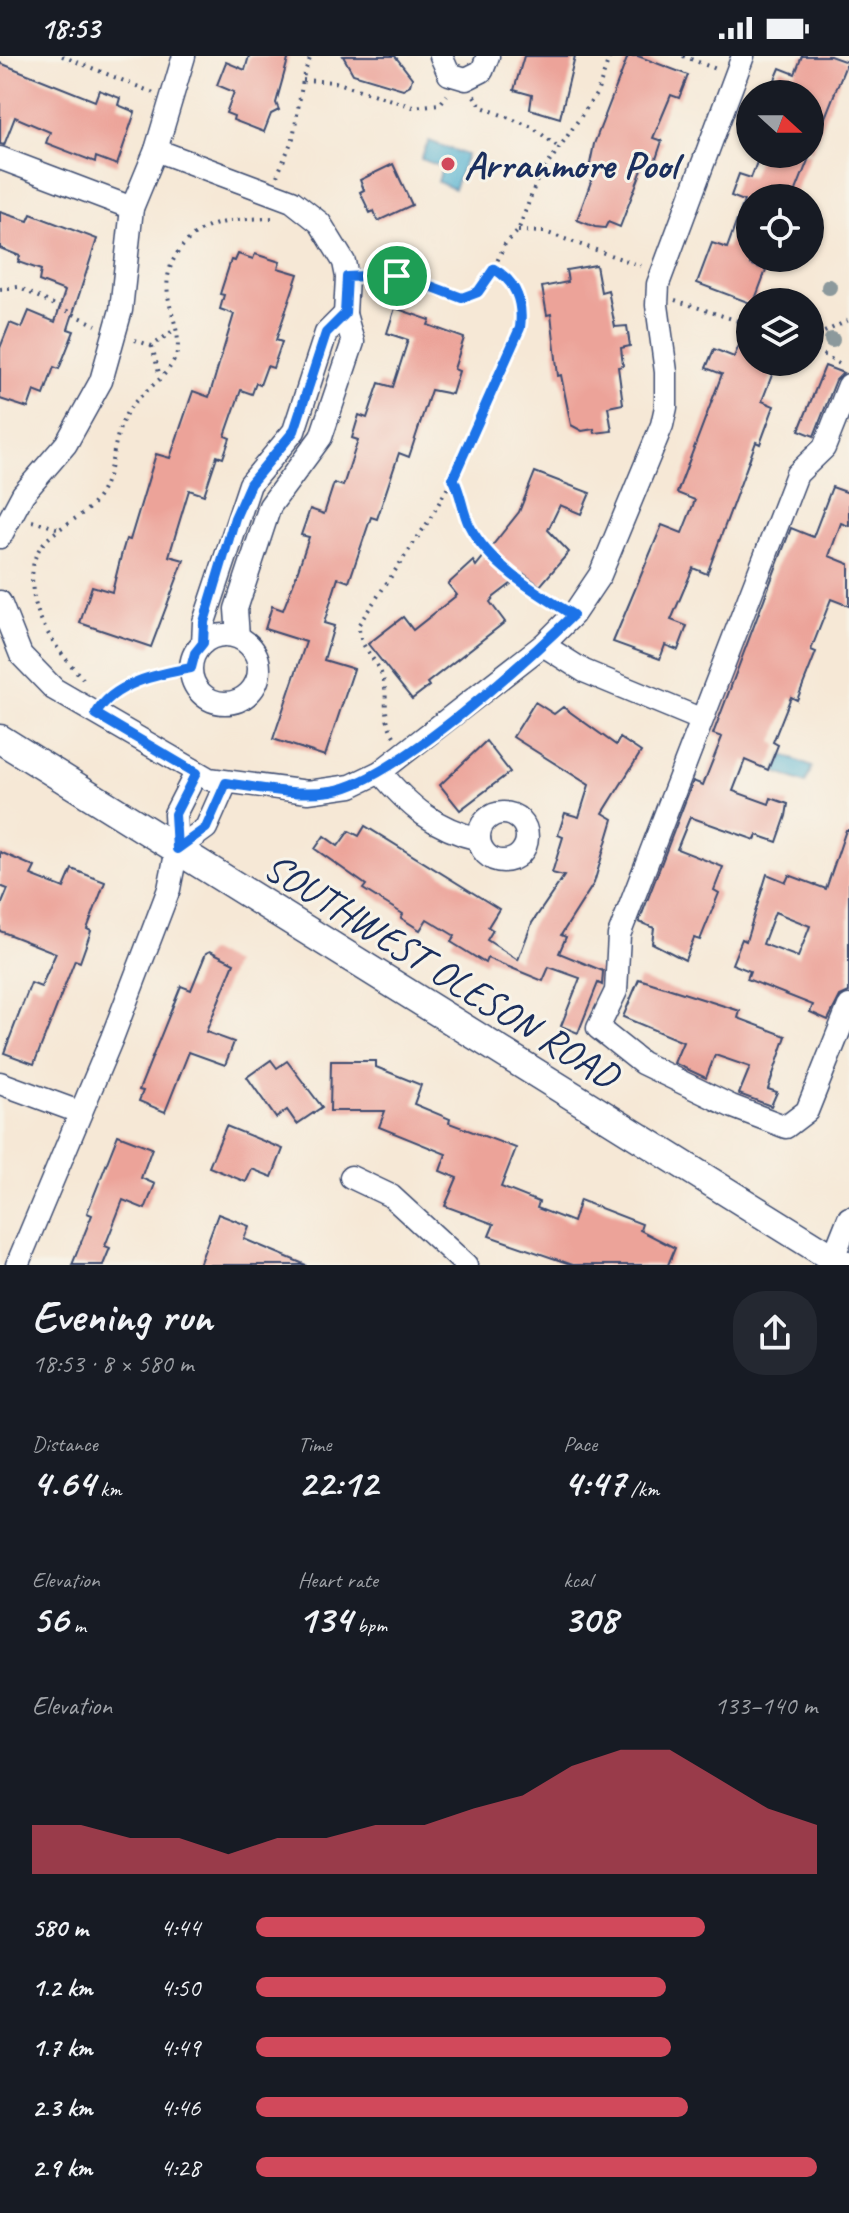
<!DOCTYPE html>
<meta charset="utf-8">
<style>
body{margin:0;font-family:Caveat,sans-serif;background:#242831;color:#f1f3f6;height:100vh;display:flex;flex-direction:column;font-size:30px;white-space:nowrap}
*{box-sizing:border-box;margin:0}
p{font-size:26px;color:#9ea1a6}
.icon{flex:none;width:44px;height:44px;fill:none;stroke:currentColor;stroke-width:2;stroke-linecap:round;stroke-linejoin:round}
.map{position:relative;height:1209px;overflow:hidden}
.drawer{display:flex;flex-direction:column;background:#171b24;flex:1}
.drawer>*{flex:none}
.needle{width:52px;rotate:111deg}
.buttons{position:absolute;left:736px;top:24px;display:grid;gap:16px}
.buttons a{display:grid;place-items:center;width:88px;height:88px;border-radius:50%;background:#171b24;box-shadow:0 2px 6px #0004;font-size:40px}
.pin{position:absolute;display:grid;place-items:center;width:68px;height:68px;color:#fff;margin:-34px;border:4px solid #fff;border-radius:50%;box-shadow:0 2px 8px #0007}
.round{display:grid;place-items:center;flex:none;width:84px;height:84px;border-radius:32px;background:#242831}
.headline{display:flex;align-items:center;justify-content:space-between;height:136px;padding:0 32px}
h1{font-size:44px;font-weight:800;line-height:60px}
.metrics{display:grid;grid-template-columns:repeat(3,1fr);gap:12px;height:136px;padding:8px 32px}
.metrics div{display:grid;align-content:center}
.metrics b{font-size:40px;font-weight:800}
.metrics small{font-size:22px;font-weight:400}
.metrics p{font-size:22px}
.chart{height:224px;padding:16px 32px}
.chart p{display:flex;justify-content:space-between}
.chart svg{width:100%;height:144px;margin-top:8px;fill:#d1495b;opacity:.7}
ul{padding:0 32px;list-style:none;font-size:26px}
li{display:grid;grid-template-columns:128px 96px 1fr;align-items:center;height:60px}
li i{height:20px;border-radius:10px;background:#d1495b}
.status{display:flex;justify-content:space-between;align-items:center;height:56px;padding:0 40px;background:#171b24;direction:ltr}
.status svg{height:22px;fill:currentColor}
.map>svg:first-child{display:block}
.water{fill:#51b1d0;stroke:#367097;stroke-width:2}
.building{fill:#eca399;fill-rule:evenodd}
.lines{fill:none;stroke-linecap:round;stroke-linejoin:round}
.minor-casing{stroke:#3c4b70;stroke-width:25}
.major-casing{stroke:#3c4b70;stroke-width:31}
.path{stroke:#3c4b70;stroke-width:4;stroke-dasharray:2 6;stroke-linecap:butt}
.minor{stroke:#fff;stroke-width:22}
.major{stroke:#fff;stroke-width:28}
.tree{fill:#8c999c}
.route-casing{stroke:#fff;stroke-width:16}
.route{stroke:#1a73e8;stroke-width:10}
.poi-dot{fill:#d1495b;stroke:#f7f3e8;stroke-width:3}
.labels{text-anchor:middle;stroke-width:6;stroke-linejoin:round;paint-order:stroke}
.poi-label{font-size:40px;font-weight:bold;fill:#1b2f5e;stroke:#f7f3e8;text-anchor:start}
.street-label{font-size:40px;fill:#1b2f5e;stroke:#f7f3e8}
</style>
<div class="status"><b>18:53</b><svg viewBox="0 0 49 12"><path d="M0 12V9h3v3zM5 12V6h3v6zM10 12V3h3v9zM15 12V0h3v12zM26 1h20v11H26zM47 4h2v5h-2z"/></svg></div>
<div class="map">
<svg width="849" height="1209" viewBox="0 0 849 1209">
<rect width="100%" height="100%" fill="#f7f3e8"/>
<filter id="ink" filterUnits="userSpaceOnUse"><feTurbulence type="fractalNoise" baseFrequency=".0125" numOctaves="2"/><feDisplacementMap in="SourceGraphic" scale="16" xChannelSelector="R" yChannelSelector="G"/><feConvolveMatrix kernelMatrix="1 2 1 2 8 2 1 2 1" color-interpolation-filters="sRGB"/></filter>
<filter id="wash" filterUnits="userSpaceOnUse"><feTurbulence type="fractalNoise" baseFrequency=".006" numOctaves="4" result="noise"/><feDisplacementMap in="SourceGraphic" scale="32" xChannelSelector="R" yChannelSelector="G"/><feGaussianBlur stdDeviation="1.8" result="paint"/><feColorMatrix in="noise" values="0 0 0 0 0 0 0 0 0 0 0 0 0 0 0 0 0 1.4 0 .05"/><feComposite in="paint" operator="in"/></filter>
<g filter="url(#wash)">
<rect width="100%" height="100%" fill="#f6e8d6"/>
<g class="water">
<polygon points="429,85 467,99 454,133 438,126 442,111 421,103"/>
<polygon points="783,699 812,711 805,728 776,716"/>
</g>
<g id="blocks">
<g class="building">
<polygon points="249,0 289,0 276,47 279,54 271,58 264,76 233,64 234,60 226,57 234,36 217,29 226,6 245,14"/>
<polygon points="343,0 395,0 412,22 410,29 403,33 353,18"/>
<polygon points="524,0 575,0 560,62 530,53 532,39 514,34"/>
<polygon points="628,0 638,0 688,19 679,42 671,39 653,82 662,85 654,109 645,106 620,171 608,166 605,172 595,171 577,164 593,120 588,118 594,88"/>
<polygon points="802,0 830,0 847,6 793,142 750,142 750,208 766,214 754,246 750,247 697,227 712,187 727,192 744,145 731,140 739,118 751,122 760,98 810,98 810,38 769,38 780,12 795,18"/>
<polygon points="0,7 95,45 99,34 120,42 118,49 135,56 117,109 96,101 95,106 46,87 50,76 15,61 4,89 0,88"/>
<polygon points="393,108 412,149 378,165 374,155 370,157 360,136 364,134 360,124"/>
<polygon points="0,156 28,165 31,158 97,183 68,273 74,275 59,313 54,311 44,339 34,335 28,352 0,343 0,292 10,267 22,272 29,255 55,266 65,235 39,225 41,214 18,206 20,200 0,192"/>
<polygon points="238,198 253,203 255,198 280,206 278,212 298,218 276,284 282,286 273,312 267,310 260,329 256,327 252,338 241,334 225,380 230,382 223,402 217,400 204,439 189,434 169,500 184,504 151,591 80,567 92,530 112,536 121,500 126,483 130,484 156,398 170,402 193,335 209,341 234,258 220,253 224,239 220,238 231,204 235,205"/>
<polygon points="596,209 601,236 608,234 615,271 627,270 630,290 621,292 623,310 618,311 623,348 608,351 612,375 595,377 594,373 582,375 571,369 561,319 558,320 551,258 547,259 542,231 568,226 566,214"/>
<polygon points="395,252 430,264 428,269 464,282 454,313 459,315 452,338 431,334 409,401 399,397 377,463 371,461 349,526 338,522 324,567 334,570 324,604 354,613 325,700 273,683 306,586 265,573 272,550 283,554 295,523 309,481 301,479 310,453 324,458 334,427 343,430 358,384 352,382 359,359 367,362 379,327 393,331 408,284 387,277"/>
<polygon points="750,264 750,306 777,306 762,345 774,350 760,388 756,386 707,518 693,512 671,564 687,570 678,594 665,589 660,603 613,586 662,469 682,477 695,444 677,437 722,318 706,312 714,293 734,301"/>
<polygon points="825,310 843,317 836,324 814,380 799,374"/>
<polygon points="535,416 590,437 581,458 560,449 548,474 569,496 540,530 524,518 494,541 490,546 505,566 427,627 429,630 412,643 368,588 403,561 413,574 457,539 448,528 473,505 476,510 519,456"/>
<polygon points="832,431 849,437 849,470 841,467 829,500 849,508 849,550 831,543 811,594 816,596 797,644 791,641 773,686 778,689 768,714 745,704 733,735 769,748 771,742 788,748 786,760 777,786 757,779 755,784 690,761 677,793 723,811 714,834 719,837 700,884 694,882 685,904 652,887 654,872 639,866 693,725 703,729 722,681 713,678 791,472 813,481"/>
<polygon points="535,646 554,658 563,651 616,689 620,682 641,696 603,757 613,763 594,827 561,879 566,881 559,897 603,915 602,929 598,927 578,977 561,970 580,922 549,911 543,925 487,902 485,907 451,886 455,880 427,863 420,874 401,862 403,858 363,833 366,829 315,793 324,780 338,790 349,775 359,780 365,770 499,853 488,871 493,874 487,884 518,904 532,867 564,820 552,817 563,781 558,779 565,757 579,761 589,729 513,681"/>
<polygon points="486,685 510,716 460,754 440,729"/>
<path d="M846 774H849V936L840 940 828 964 810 956 813 949 747 923 750 915 732 908 742 883 746 885 767 818 786 826 789 819 826 833ZM775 856 810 870 798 901 763 888Z"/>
<polygon points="0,796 35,811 31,819 64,832 72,813 105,826 87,873 91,875 80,906 75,904 34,1008 4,997 31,927 41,931 56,897 0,875 0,852 8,833 0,830"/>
<polygon points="210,895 234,907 206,976 234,986 225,1009 189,996 165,1056 139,1045 143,1035 139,1034 181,930 191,934 206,897"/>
<polygon points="639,923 740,955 738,962 786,980 768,1033 777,1036 771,1050 739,1038 750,1011 715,999 706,1022 674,1007 683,986 623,961"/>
<polygon points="271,1004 277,1012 287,1005 322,1051 297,1068 287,1054 276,1062 247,1021"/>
<polygon points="331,1005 376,1005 376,1011 421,1029 414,1048 450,1063 449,1067 516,1092 501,1131 539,1146 537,1152 573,1166 580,1144 642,1168 640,1174 675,1192 668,1209 573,1209 489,1180 494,1168 445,1150 457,1122 440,1115 446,1098 379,1071 385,1055 330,1055"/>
<polygon points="226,1070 283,1093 272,1121 252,1113 246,1126 209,1111"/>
<polygon points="118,1079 152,1092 141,1122 155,1128 145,1153 123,1144 105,1190 110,1192 103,1209 72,1209 92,1159 87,1157"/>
<polygon points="218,1158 249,1170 244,1183 306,1209 199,1209"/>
</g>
</g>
</g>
<g filter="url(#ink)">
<use href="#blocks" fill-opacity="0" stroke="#3c4b70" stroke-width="2"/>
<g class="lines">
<defs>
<g id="minor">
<polyline points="441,0 449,18 466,23 482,15 488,0"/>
<polyline points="156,94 292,145 320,167 344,206 347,221 345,258 353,286 321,381 270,450 236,553 238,581"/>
<polyline points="0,102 132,152"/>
<polyline points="849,329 824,392 797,418 619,879 616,935 598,972 642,1007 731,1050 786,1071 807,1055 849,950"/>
<polyline points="0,481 23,438 66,388 101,325 121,254 132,152 156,94 184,0"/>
<polyline points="0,546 21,599 54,633 209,723 308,736 351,730 380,716 543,589 573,559 600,519 662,369 666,351 666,316 657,249 658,228 743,0"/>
<circle cx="225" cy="613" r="34"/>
<polyline points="203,587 204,566 250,428 294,375 326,277 345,258"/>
<polyline points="543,589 584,615 700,663"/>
<path d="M380 716C409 750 435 773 479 783"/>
<circle cx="503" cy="781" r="24"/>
<polyline points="177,793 206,772 226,727"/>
<polyline points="0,1027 79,1056"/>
<polyline points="351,1121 391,1140 466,1209"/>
<polyline points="833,1202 849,1162"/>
<polyline points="17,1209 112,982 169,833 177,793 175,758 196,717"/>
</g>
<polyline id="major" points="0,683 844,1209"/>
</defs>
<use href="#minor" class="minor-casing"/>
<use href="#major" class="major-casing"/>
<g class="path">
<polyline points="62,0 154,37"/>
<polyline points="683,0 716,13"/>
<polyline points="303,24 335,26 413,51 440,48 447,39"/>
<polyline points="474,40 482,51 532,71 560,92"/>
<polyline points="277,120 293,82 304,18 311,0"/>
<polyline points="518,175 545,176 641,210"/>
<polyline points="368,220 409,222 455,241 478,236 490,221 505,188 518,175 537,124 597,37 610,0"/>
<polyline points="0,233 18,231 96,269"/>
<polyline points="675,244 750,269"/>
<polyline points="810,283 849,264"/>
<polyline points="135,284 152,290 174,274"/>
<polyline points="152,290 160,321"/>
<polyline points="810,290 842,310"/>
<polyline points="453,422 467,463 481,487 557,549"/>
<polyline points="32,465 60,473"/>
<path d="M83 623C55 591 27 557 33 511 37 479 70 470 90 451 115 427 110 391 124 362 135 338 165 326 175 302 189 270 147 236 181 192 204 162 242 163 276 162"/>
<polyline points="107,642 155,620 191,612"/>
<path d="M394 680C380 657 390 640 382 619 374 599 358 591 359 568L430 463 462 406 520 272C523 248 516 226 494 213"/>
</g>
<use href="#minor" class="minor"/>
<use href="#major" class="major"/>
</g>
<g class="tree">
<circle cx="829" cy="231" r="8"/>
<circle cx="832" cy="284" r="8"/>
</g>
</g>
<g class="lines" filter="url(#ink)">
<defs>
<path id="route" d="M494 213C517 226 523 248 520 272L453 422C461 437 462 454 469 469 489 509 537 537 573 559 526 605 392 727 331 735 296 740 260 732 226 727L206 772 177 793 175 758 196 717 96 658C113 627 158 618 191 612L195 597 203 587 204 566 235 462 250 428 294 375 326 277 345 258 347 221 384 219 409 222 462 242 478 236Z"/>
</defs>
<use href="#route" class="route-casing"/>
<use href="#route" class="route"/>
</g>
<circle class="poi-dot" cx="448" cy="108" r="8"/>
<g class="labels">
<g class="poi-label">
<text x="464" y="122">Arranmore Pool</text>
</g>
<g class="street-label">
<text transform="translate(442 914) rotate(32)" y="14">SOUTHWEST OLESON ROAD</text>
</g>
</g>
</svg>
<div class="buttons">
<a><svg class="needle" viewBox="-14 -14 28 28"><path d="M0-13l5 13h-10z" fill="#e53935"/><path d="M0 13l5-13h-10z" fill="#9ea1a6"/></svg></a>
<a><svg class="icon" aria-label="locate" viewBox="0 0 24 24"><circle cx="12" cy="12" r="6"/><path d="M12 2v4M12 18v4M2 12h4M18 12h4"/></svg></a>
<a><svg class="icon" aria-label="layers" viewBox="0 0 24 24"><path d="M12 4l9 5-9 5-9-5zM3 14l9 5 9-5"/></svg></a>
</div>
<div class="pin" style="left:397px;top:220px;background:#1e9e55"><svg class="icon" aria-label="arrive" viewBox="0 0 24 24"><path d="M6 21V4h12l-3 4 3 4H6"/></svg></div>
</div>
<section class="drawer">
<div class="headline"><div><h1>Evening run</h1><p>18:53 · 8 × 580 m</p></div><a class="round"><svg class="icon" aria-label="share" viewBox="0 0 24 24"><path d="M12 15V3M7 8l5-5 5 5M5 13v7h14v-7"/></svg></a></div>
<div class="metrics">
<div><p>Distance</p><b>4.64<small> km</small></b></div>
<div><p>Time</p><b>22:12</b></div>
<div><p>Pace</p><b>4:47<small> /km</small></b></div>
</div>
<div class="metrics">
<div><p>Elevation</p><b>56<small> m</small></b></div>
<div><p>Heart rate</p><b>134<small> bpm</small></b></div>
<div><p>kcal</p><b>308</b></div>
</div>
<div class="chart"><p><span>Elevation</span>133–140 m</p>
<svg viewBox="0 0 160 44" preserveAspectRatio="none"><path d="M0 44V29L10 29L20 33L30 33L40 38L50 33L60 33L70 29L80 29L90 24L100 20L110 11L120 6L130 6L140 15L150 24L160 29V44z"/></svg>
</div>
<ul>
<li><b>580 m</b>4:44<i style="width:80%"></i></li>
<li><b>1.2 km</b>4:50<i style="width:73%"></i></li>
<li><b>1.7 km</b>4:49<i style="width:74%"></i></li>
<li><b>2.3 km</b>4:46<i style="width:77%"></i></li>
<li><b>2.9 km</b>4:28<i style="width:100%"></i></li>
</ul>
</section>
